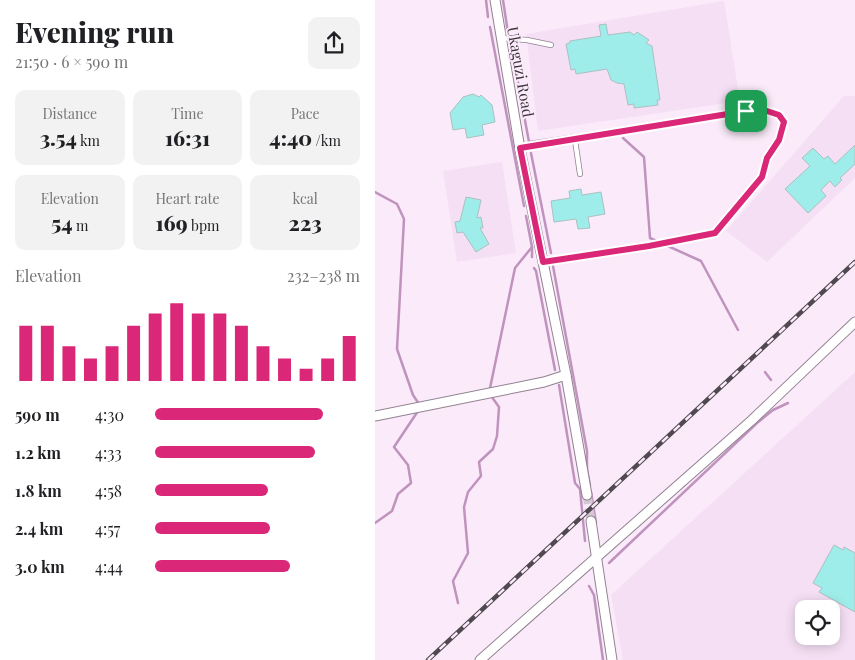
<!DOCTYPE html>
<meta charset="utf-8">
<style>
body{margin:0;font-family:"Playfair Display",serif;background:#f2f2f2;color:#202124;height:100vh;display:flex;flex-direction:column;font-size:19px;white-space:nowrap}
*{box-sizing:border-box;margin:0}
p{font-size:16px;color:#757577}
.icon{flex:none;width:28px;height:28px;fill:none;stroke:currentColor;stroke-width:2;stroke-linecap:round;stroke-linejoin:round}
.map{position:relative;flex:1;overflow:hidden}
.details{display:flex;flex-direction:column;background:#fff;width:375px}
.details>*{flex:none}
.fabs{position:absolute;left:420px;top:600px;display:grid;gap:10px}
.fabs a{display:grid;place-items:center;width:45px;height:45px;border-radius:10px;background:#fff;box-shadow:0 2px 12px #0003;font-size:25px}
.pin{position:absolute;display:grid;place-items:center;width:42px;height:42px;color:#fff;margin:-21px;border-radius:10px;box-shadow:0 2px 8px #0006}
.round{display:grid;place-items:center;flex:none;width:52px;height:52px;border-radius:10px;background:#f2f2f2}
.head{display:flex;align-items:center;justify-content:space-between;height:85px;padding:0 15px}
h1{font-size:28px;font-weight:800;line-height:38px}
.figures{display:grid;grid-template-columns:repeat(3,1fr);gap:8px;height:85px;padding:5px 15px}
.figures div{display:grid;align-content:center;border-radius:10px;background:#f2f2f2;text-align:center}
.figures b{font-size:21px;font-weight:800}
.figures small{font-size:14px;font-weight:400}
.figures p{font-size:14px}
.chart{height:140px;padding:10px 15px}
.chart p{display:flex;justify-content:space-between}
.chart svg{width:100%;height:90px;margin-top:5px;stroke:#db2777;stroke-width:6}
ul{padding:0 15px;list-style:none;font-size:16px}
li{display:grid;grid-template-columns:80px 60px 1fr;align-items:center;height:38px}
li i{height:12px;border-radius:6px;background:#db2777}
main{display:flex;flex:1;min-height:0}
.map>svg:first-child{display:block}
.built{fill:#f5dff4;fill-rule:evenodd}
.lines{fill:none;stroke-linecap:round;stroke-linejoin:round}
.stream{stroke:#bf93bd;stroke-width:2.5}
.building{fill:#9fedea;stroke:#aac1c0}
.minor-tunnel{stroke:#d5c7d4;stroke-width:9;stroke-dasharray:9 4.5;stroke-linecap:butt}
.service-casing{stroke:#918290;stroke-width:6}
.minor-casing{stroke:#918290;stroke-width:11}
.service{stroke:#fff;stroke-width:4.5}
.minor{stroke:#fff;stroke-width:9}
.rail-casing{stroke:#504950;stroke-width:4.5}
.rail{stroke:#fbebfa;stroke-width:2.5;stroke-dasharray:8;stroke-linecap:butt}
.route-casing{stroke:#fff;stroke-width:10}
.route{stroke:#db2777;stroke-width:6}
.labels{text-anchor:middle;stroke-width:4;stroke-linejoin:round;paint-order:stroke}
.street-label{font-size:15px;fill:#3b353b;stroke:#fbebfa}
</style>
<main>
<section class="details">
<div class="head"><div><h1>Evening run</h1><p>21:50 · 6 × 590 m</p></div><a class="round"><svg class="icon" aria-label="share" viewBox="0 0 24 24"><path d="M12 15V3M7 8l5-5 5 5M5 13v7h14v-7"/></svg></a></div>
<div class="figures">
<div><p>Distance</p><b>3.54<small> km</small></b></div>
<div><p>Time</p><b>16:31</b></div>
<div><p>Pace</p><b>4:40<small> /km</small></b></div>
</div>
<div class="figures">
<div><p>Elevation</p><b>54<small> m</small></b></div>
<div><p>Heart rate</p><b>169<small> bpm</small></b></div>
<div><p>kcal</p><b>223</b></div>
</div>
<div class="chart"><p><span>Elevation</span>232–238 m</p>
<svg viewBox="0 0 160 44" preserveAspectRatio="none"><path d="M5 44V17M15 44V17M25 44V27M35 44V33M45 44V27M55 44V17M65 44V11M75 44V6M85 44V11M95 44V11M105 44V17M115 44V27M125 44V33M135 44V38M145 44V33M155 44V22"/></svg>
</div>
<ul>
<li><b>590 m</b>4:30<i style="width:82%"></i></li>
<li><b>1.2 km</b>4:33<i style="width:78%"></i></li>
<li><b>1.8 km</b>4:58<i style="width:55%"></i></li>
<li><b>2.4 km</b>4:57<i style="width:56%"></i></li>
<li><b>3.0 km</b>4:44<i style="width:66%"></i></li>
</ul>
</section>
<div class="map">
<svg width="480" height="660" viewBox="0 0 480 660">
<rect width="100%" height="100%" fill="#fbebfa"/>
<g class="built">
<polygon points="349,1 365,101 163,131 151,34"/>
<polygon points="469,96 480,96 480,178 392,262 351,231"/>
<polygon points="127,162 141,253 82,262 68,171"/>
<path d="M480 372V660H248L236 595ZM429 609H456V636H429Z"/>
</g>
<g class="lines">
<g class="stream">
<polyline points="111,0 113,17"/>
<polyline points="128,0 133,33"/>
<polyline points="115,27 149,206"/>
<polyline points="136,45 154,142 238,130"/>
<polyline points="248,138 269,157 275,238 326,261 363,330"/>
<polyline points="156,153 176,253"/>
<polyline points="0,192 22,204 29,219 22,349 38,395 44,404"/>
<polyline points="151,216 157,247 157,257"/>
<polyline points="178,266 212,451 212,469 215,486"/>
<polyline points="159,268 161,271 180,370"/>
<polyline points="390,372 396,380"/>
<polyline points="184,385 200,483 205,489 210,541"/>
<polyline points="216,492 221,523"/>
<polyline points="0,523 17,511 23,494 36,483 33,465 19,447 43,411"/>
<polyline points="234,563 382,423 398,410 413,403"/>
<polyline points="214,586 219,595 228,660"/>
<polyline points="83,603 78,581 93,553 89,507 93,492 106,476 104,462 118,449 122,436 124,407 114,393 140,268 157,247"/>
</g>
</g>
<g class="building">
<polygon points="231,24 233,35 255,32 259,35 262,32 274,40 271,43 277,46 285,100 282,100 283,105 259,108 259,104 253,105 249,84 242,83 236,80 232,69 201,74 200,69 196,70 191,44 195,43 195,41 226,36 224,25"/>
<polygon points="98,94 104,97 106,95 117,105 120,122 107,125 109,135 92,138 90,128 78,130 75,113 88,97"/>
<polygon points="480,145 480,164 465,178 467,180 460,187 455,181 446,190 451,196 433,213 410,189 435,166 427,158 438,148 449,159 453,156 460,164"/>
<polygon points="206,189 207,195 226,192 230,214 213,217 215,228 203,229 201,219 179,222 176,201 195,198 194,191"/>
<polygon points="91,197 106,200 102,218 106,217 108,228 105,228 114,244 101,252 88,232 82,233 80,222 85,221"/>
<polygon points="459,545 468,550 469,547 480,553 480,612 444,592 447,588 438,583"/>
</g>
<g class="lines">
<polyline class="minor-tunnel" points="212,495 216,521"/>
<defs>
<g id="service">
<polyline points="127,38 152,40 176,45"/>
<polyline points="145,149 200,140 205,174"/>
<path d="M168 262 274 246 340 233 387 177 392 158 405 140 409 122C399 108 387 110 371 111L200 140"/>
</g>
<g id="minor">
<polyline points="120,0 145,149 191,375 212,495"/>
<polyline points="0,416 169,382 191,375"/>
<polyline points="216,521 237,660"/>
<polyline points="105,660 377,420 480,322"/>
</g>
</defs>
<use href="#service" class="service-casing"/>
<use href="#minor" class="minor-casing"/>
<use href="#service" class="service"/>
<use href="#minor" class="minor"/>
<defs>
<polyline id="rail" points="53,660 480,262"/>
</defs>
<use href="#rail" class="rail-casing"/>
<use href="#rail" class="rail"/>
</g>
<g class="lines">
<defs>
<polygon id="route" points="389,110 404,115 409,122 404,140 392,158 387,177 340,233 274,246 168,262 145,148 371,111"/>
</defs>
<use href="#route" class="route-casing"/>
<use href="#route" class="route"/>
</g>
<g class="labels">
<g class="street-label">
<text transform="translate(145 72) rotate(80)" y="5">Ukaguzi Road</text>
</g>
</g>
</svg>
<div class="fabs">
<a><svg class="icon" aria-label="locate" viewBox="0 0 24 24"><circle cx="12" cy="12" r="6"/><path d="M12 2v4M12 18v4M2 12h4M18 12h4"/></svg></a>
</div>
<div class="pin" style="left:371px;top:111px;background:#1e9e55"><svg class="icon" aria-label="arrive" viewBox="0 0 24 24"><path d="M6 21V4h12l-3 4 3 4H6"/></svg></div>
</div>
</main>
